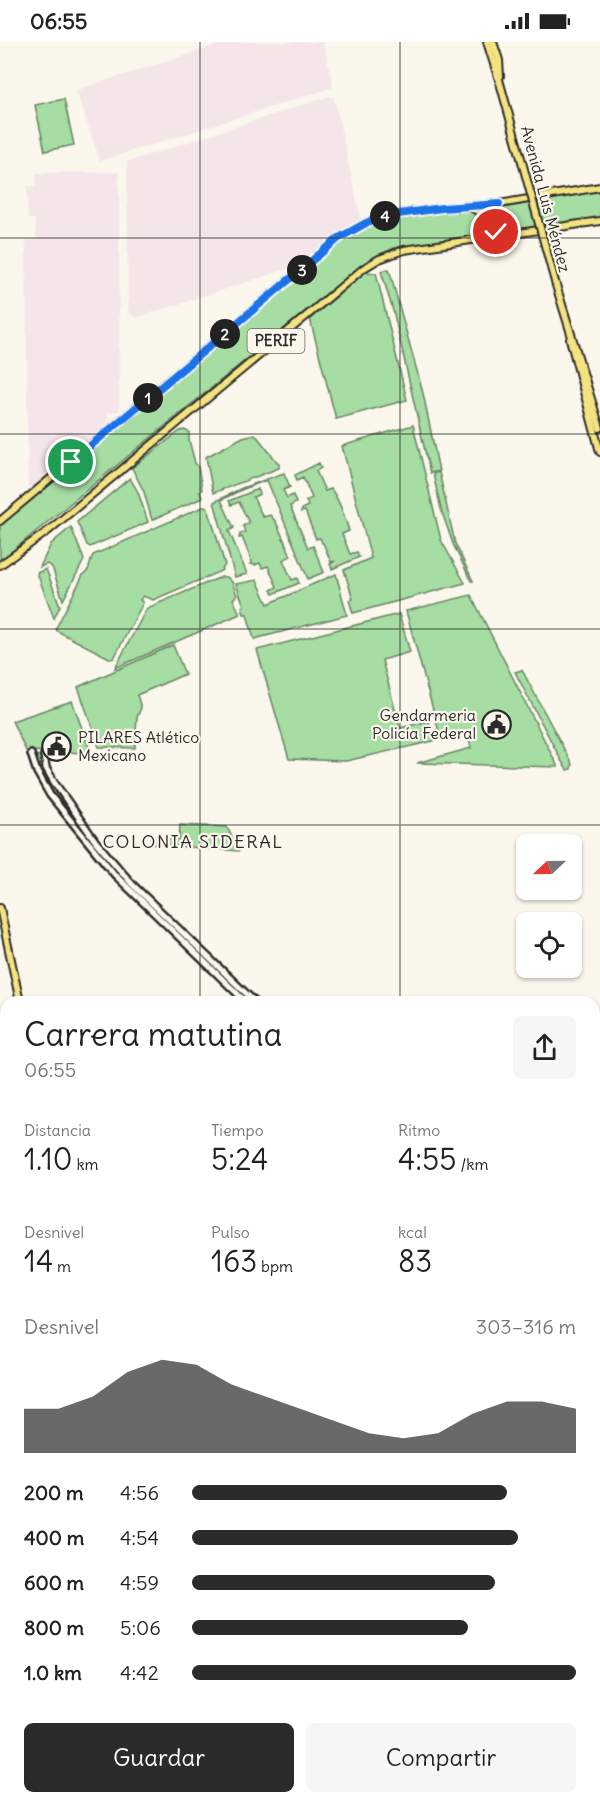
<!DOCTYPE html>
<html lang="es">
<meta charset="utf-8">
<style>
body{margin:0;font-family:Delius,sans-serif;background:#f6f6f6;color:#222;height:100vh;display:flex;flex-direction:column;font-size:22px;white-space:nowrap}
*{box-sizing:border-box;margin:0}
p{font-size:20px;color:#767676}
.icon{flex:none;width:33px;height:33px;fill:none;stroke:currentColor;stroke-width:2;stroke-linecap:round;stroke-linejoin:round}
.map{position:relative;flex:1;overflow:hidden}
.drawer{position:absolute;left:0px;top:954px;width:600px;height:808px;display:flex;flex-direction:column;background:#fff;border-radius:18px 18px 0 0;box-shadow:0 2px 4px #0004}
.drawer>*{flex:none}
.needle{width:39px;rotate:248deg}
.controls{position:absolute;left:516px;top:792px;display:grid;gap:12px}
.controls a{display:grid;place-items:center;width:66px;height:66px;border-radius:9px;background:#fff;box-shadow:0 2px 4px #0004;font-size:30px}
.pin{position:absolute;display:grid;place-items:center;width:51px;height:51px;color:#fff;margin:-26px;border:3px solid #fff;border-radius:50%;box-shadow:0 2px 6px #0007}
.km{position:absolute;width:30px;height:30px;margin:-15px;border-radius:50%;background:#222;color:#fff;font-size:16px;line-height:30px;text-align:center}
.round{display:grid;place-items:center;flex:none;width:63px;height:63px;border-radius:9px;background:#f6f6f6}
.overview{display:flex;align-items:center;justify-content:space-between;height:102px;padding:0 24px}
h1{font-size:33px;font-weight:600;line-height:45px}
.metrics{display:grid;grid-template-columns:repeat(3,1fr);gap:9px;height:102px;padding:6px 24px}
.metrics div{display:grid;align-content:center}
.metrics b{font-size:30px;font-weight:600}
.metrics small{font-size:16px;font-weight:400}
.metrics p{font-size:16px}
.chart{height:168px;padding:12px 24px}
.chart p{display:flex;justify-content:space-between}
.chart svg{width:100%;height:108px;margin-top:6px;fill:#2b2b2b;opacity:.7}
.button{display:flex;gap:12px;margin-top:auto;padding:12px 24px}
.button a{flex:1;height:69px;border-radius:9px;background:#2b2b2b;color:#fff;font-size:24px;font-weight:600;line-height:69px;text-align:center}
.button a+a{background:#f6f6f6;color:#222}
ul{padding:0 24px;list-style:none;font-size:20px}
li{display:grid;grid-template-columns:96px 72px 1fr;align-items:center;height:45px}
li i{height:15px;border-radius:8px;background:#2b2b2b}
.status{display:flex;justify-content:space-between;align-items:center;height:42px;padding:0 30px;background:#fff;direction:ltr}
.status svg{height:16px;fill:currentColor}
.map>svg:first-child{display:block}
.built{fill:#f4e5e9}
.green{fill:#a5dda2;stroke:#688466;stroke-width:1.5}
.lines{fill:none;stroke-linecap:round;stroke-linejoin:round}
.secondary-casing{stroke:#2b2b2b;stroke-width:10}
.primary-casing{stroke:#2b2b2b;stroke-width:10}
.secondary{stroke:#fbf7ec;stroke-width:5}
.primary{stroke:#f5e382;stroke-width:6}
.primary-bridge-casing{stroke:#2b2b2b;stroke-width:10;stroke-linecap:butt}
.primary-bridge{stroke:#f5e382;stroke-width:6}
.route-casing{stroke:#fff;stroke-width:12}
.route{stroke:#1a73e8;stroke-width:8}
.grid{fill:none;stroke:#2b2b2b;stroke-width:1.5;stroke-opacity:0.55}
.labels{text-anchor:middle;stroke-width:4.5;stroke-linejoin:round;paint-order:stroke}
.shield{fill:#fbf7ec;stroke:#696865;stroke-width:1.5}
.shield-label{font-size:15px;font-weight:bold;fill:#2b2b2b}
.street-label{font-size:16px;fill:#2b2b2b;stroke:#fbf7ec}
.poi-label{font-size:16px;fill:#2b2b2b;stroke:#fbf7ec;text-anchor:end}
.neighbourhood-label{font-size:18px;letter-spacing:1.5px;fill:#2b2b2b;stroke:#fbf7ec}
</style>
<div class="status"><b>06:55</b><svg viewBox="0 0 49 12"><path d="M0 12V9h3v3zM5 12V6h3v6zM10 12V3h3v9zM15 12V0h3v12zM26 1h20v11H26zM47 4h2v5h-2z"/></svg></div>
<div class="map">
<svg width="600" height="1762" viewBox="0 0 600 1762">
<rect width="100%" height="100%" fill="#fbf7ec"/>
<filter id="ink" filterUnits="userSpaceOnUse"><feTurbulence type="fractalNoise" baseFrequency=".0167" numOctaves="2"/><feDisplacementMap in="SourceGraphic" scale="12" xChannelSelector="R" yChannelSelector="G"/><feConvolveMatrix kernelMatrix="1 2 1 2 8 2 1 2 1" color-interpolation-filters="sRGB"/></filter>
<g filter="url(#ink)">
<g class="built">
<polygon points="227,0 323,0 333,42 331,46 100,119 76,48"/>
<polygon points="330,54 334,56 361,177 338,191 299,223 136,276 128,270 127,120"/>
<polygon points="119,130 119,369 108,370 108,380 101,385 102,387 28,450 26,198 36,197 35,177 28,177 27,144 36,144 36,131"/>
<polygon points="6,1518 6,1627 0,1598 0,1519"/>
<polygon points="594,1583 600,1587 600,1762 234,1762 233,1757 594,1756"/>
</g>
<g class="green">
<polygon points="64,57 74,103 45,109 35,63"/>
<polygon points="600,148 600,176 501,190 493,183 492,172 497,167"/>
<path d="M471 169C479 172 481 177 481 185L473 194 394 206 374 216 358 226 0 519V482L172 341 340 198C355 190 371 180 387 176 414 170 443 170 471 169Z"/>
<polygon points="389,227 423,351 439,429 430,431 394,272 381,229"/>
<polygon points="365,230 376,231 407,358 336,377 310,277"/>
<polygon points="413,383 441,498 465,541 353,571 349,558 353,557 344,528 371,516 342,404"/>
<polygon points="184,388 189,390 189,398 195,421 198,424 202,447 200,450 202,456 152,478 144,450 132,426 180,389"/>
<polygon points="255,392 279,422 279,426 213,451 206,415 243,395"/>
<path d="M319 421 321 426 316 429 325 449 331 447C340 459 345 475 349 489L342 492 350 512 357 510 359 515 332 527 330 522 335 519 331 520 323 501H322L320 496 316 497 305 469 301 470 303 466 308 464 306 459 312 456 303 435 297 438 295 433Z"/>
<polygon points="439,430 455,501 473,539 471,539 453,502 441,467 433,432"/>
<polygon points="284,431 290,445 283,448 287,456 293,453 296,461 290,464 308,506 313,504 324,530 308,537 267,438 241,448 221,458 234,486 229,489 247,532 235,535 214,460 242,446"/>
<polygon points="130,436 138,450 148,480 90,505 87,503 77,480"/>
<polygon points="258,447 260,452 253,455 263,475 270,473 276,480 291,514 283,518 292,538 297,536 299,541 273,552 271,548 277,545 268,524 262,526 260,521 255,523 250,522 252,520 242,495 239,496 240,492 245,490 243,484 249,481 239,460 231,463 229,459"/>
<path d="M205 464 208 466 225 523 221 529 153 558 143 554 140 558 143 561 114 616 111 617 57 589 56 586 83 533C91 528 89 521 93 513Z"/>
<polygon points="71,485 84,518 63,558 52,525 47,522 40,525 51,502"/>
<polygon points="46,527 60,564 54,576 37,531"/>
<polygon points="336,532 347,573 254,597 247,572 244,572 242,565 244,564 236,542 257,538 268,562"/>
<polygon points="221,535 227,535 232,540 237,553 233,557 240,572 115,626 147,566"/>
<polygon points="471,553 558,725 417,721 471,706 467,690 441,697 406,569"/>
<polygon points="399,572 410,610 382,618 400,686 429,679 434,699 346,719 289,717 257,608"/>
<polygon points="173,603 185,632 137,653 141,666 137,675 135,706 99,705 78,645"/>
<polygon points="522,628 572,722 571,727 567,728 562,720 515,630"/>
<polygon points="72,659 91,711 26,709 12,679"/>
<polygon points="31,713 41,714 44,727 81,780 77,784 51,752"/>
<polygon points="180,783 227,785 239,809 150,802 151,796 179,797"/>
<polygon points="599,1054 600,1054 600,1140 594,1140 594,1078 596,1077"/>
<rect x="594" y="1189" width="6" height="82"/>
</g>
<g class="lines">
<defs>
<g id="secondary">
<polyline points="31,712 37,730 50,753 115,833 246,960"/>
<polyline points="44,713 46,726 54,740 96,800 132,842 255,960"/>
<polyline points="0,1095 6,1094"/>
<polyline points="0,1102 6,1100"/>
<polyline points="594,1151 600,1149"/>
<polyline points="0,1646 6,1651"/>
<polyline points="0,1663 6,1667"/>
<polyline points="69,1756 70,1762"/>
<polyline points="76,1756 77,1762"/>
<polyline points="228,1756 229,1762"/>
</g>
<g id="primary">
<polyline points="487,0 500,41 519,109"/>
<polyline points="493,0 499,18 500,34"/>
<path d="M499 163C485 175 487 186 504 193"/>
<path d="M472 166C486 172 487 186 476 195"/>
<polyline points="555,240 600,386"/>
<polyline points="570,297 600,410"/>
<polyline points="0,479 339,196 366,181 384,174 442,166 499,162 600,145"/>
<polyline points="0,523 48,489 364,226 379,217 404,208 600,179"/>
<polyline points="0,866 20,960"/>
<polyline points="594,1339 600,1313"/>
<polyline points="594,1472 600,1472"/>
<polyline points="594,1477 600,1476"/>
<polyline points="0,1496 6,1495"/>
<polyline points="0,1501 6,1500"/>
<polyline points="594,1570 600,1575"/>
<polyline points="594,1577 600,1581"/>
<polyline points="177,1756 178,1762"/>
</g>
</defs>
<use href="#secondary" class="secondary-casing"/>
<use href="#primary" class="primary-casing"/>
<use href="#secondary" class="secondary"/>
<use href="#primary" class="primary"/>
<defs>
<polyline id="primary-bridge" points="519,109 555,240"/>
</defs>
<use href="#primary-bridge" class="primary-bridge-casing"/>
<use href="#primary-bridge" class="primary-bridge"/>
</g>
</g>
<g class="lines" filter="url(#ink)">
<defs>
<path id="route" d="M71 420 339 196 366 181 384 174 442 166 499 162C490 171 486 180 496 190"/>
</defs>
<use href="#route" class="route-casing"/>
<use href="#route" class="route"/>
</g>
<path class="grid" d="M200 0V960M400 0V960M0 196H600M0 392H600M0 587H600M0 783H600M0 979H6M594 979H600M0 1175H6M594 1175H600M0 1370H6M594 1370H600M0 1566H6M594 1566H600M200 1756V1762M400 1756V1762"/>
<defs>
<symbol id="civic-ring" viewBox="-11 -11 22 22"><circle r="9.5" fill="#fbf7ec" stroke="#2b2b2b" stroke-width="1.5"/><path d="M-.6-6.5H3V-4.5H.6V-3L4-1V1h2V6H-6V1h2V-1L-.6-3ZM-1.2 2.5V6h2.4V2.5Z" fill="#2b2b2b"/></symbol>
</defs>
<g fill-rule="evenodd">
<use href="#civic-ring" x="480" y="666" width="33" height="33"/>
<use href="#civic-ring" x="40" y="688" width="33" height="33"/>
</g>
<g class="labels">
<rect class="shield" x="247.5" y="287" width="57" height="24" rx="4.5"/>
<g class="shield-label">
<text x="276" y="304">PERIF</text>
</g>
<g class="street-label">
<text transform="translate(546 157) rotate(75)" y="6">Avenida Luis Méndez</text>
</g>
<g class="poi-label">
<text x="476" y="679">Gendarmeria<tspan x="476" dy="18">Policía Federal</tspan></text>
<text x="78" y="701" text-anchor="start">PILARES Atlético<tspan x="78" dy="18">Mexicano</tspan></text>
</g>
<g class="neighbourhood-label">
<text x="193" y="806">COLONIA SIDERAL</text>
</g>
</g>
</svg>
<div class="controls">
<a><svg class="needle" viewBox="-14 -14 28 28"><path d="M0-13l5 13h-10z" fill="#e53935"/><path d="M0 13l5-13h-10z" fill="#767676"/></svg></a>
<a><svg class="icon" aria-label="locate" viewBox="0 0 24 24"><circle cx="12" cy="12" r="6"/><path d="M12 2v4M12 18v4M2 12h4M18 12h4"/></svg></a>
</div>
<div class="pin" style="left:71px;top:420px;background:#1e9e55"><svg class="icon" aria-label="arrive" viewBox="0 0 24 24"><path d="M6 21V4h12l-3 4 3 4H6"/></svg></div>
<div class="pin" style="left:496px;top:190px;background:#d93025"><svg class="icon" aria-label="check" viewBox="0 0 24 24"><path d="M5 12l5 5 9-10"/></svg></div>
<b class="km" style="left:148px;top:356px">1</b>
<b class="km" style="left:225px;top:292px">2</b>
<b class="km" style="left:302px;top:228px">3</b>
<b class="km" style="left:385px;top:174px">4</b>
<section class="drawer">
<div class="overview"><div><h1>Carrera matutina</h1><p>06:55</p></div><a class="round"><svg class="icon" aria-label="share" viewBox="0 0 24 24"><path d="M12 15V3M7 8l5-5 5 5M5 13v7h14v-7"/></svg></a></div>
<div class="metrics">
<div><p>Distancia</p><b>1.10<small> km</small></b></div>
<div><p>Tiempo</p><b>5:24</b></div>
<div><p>Ritmo</p><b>4:55<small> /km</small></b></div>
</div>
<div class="metrics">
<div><p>Desnivel</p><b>14<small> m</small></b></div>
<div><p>Pulso</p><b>163<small> bpm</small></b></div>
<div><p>kcal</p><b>83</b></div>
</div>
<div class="chart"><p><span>Desnivel</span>303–316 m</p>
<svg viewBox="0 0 160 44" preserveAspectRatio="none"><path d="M0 44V26L10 26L20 21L30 11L40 6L50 8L60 16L70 21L80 26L90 31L100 36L110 38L120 36L130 28L140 23L150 23L160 26V44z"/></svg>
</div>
<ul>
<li><b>200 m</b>4:56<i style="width:82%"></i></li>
<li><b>400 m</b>4:54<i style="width:85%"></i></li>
<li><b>600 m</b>4:59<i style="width:79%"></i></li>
<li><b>800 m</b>5:06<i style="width:72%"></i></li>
<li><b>1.0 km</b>4:42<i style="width:100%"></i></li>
</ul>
<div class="button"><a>Guardar</a><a>Compartir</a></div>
</section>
</div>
